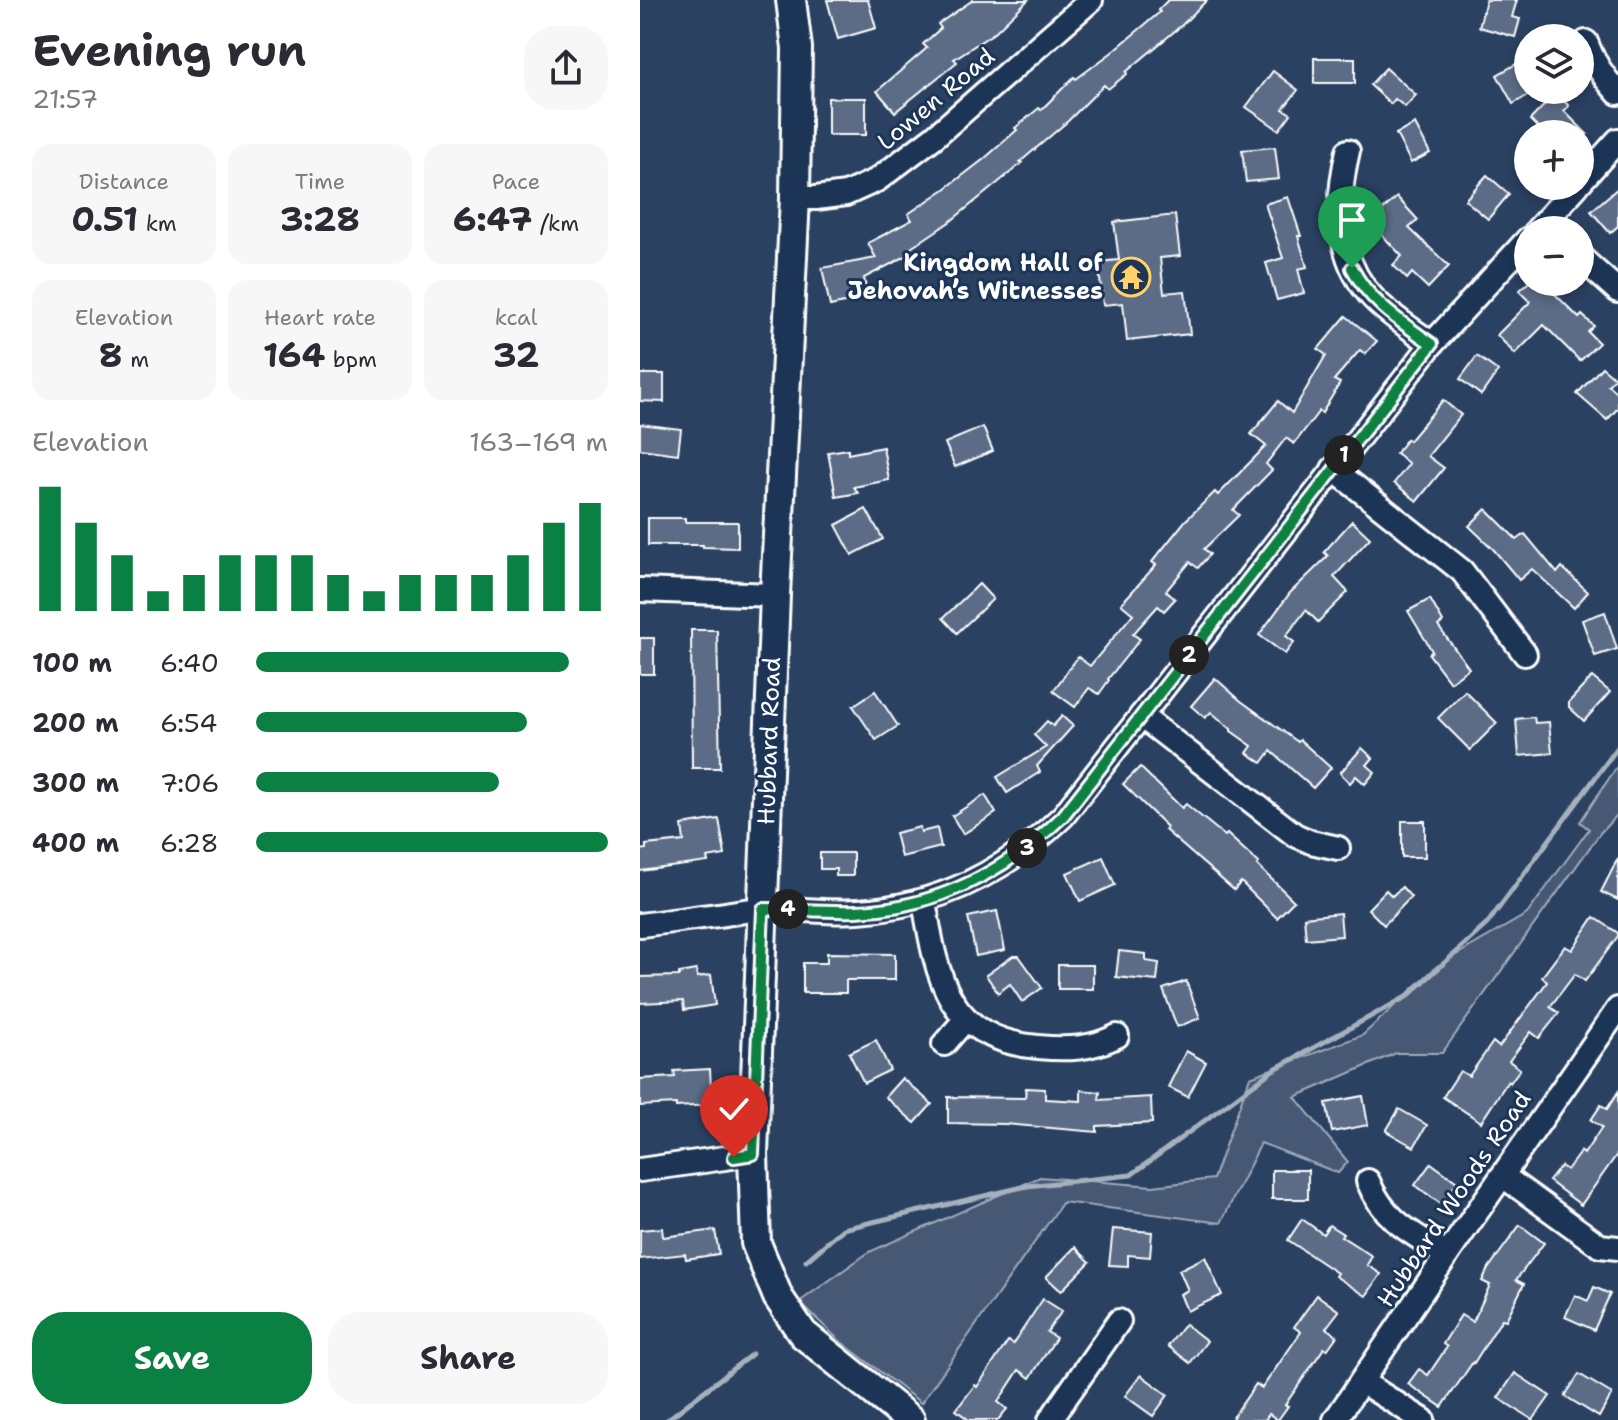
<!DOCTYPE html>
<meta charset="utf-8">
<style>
body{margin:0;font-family:"Shantell Sans",sans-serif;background:#f7f7f7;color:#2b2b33;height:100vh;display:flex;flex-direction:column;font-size:30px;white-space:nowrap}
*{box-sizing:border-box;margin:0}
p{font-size:26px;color:#7c7c81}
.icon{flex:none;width:44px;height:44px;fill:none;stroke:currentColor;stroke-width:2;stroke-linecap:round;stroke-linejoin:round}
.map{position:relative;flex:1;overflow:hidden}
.side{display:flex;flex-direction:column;background:#fff;width:640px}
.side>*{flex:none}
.buttons{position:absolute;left:874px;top:24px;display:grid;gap:16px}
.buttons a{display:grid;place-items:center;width:80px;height:80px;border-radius:50%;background:#fff;box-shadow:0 4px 12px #0003;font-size:40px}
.pin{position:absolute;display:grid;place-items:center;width:68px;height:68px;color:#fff;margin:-82px -34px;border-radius:50% 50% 50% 0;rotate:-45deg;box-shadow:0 0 8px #0007}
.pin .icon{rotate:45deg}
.km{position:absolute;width:40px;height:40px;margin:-20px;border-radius:50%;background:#222;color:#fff;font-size:22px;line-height:40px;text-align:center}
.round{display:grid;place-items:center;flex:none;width:84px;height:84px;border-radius:32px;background:#f7f7f7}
.summary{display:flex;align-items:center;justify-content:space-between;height:136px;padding:0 32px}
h1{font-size:44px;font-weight:700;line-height:60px}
.metrics{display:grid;grid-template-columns:repeat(3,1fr);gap:12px;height:136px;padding:8px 32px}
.metrics div{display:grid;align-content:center;border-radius:20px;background:#f7f7f7;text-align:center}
.metrics b{font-size:34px;font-weight:700}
.metrics small{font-size:22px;font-weight:400}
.metrics p{font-size:22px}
.chart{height:224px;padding:16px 32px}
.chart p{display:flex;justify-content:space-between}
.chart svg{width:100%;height:144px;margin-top:8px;stroke:#0b8043;stroke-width:6}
.action{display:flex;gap:16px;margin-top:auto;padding:16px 32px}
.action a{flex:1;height:92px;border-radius:32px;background:#0b8043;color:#fff;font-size:32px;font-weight:700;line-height:92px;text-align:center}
.action a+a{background:#f7f7f7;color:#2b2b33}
ul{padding:0 32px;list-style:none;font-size:26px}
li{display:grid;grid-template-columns:128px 96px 1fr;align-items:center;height:60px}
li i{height:20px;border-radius:10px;background:#0b8043}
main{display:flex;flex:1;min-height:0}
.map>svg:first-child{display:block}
.green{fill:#465975;stroke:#a2acba;stroke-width:2}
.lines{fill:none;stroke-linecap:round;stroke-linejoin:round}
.stream{stroke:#a7b1be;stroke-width:5}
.building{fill:#5b6c86;stroke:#fff;stroke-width:2}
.minor-casing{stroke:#fff;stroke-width:28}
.major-casing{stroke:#fff;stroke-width:34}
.minor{stroke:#1d3557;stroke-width:22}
.major{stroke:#1d3557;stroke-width:28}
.route-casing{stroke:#fff;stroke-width:16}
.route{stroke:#0b8043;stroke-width:10}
.labels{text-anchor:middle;stroke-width:6;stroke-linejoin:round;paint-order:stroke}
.street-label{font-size:24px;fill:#fff;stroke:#1d3557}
.poi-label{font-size:24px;font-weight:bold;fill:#fff;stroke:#1d3557;text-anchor:end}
</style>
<main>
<section class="side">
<div class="summary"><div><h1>Evening run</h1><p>21:57</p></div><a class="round"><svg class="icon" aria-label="share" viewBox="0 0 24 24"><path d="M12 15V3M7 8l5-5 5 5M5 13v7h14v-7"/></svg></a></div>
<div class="metrics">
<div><p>Distance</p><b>0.51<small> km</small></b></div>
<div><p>Time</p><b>3:28</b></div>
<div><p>Pace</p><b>6:47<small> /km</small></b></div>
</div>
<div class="metrics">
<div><p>Elevation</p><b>8<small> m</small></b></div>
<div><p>Heart rate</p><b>164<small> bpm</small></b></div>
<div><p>kcal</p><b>32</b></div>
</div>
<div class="chart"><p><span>Elevation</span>163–169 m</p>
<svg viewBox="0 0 160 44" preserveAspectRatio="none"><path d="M5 44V6M15 44V17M25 44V27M35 44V38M45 44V33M55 44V27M65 44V27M75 44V27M85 44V33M95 44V38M105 44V33M115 44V33M125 44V33M135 44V27M145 44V17M155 44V11"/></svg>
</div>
<ul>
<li><b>100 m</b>6:40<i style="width:89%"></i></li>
<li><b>200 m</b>6:54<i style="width:77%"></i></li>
<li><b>300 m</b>7:06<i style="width:69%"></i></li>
<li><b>400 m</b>6:28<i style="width:100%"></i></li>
</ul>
<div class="action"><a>Save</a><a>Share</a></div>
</section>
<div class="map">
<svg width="978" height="1420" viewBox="0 0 978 1420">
<rect width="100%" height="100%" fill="#2a4161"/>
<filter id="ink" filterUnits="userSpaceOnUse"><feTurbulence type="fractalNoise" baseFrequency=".0125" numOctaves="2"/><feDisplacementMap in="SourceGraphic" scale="16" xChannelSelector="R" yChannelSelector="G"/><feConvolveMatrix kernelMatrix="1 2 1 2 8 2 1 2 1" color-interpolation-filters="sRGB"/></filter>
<g filter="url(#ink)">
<polygon class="green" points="978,765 978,814 961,832 802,1053 756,1053 655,1097 708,1162 698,1173 621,1143 581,1223 423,1202 281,1403 200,1341 159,1302 229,1252 400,1177 513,1186 573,1179 610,1077 723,1035 797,966 887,914 949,829 940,822"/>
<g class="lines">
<g class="stream">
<polyline points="166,1261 203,1229 387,1186 491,1175 633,1070 768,996 847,924 978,747"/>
<polyline points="27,1420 112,1354"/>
</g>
</g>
<g class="building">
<polygon points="187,0 228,0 236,28 198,39"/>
<polygon points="333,0 388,0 354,33 314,59 317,62 255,112 237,91 287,48 283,44 301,28 298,24"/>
<polygon points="528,0 567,0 542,25 486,72 487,74 468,89 464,85 428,121 380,162 382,163 311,221 268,250 270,254 224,278 228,298 190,306 182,268 236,258 228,243 272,220 268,214 305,189 344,159 377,130 375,128 399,108 401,110 434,77 436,79 471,53 520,12 518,10"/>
<polygon points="846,0 877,0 872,17 880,19 875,37 839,27"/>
<rect x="674" y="58" width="41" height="25"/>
<polygon points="878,63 888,81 888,90 893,90 894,92 873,104 857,75"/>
<polygon points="746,68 776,95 765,107 755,99 751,104 730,85"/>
<polygon points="633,71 658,90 643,109 651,114 639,130 606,107"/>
<polygon points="916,93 929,106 924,111 947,134 904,134 890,120"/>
<rect x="188" y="98" width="38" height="37"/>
<polygon points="775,124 790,153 771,163 756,134"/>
<polygon points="635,147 639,179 606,182 602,150"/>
<polygon points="847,175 869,194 848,219 825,200"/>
<polygon points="978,188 978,226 970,233 951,211"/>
<polygon points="648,197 661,236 658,236 667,267 658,269 664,293 637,300 626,263 643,258 625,204"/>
<polygon points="757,197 778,220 769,228 809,266 788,288 772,273 767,279 753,265 762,256 738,231 745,225 736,216"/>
<polygon points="535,215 540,256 520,258 524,293 545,291 550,334 487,341 483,303 463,305 458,262 479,260 474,222"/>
<polygon points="889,282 903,282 939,318 942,315 954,326 948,332 959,343 940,361 904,325 875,354 857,335 890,302 879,291"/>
<polygon points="706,316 737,341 725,354 720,350 694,380 700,383 682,413 679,411 654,444 646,438 626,464 632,470 593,510 599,515 564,549 570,554 558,568 550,562 526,591 535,599 524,611 518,606 493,634 500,639 468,679 469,680 459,694 449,688 435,707 413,691 438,657 450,666 493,614 481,604 516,565 512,562 545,521 575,492 578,495 626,446 611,434 638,401 652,413 686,355 678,349"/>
<polygon points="837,356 858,371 841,395 820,379"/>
<polygon points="962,367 975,378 968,385 978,394 978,408 967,420 937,394"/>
<polygon points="0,374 24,374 24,402 0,401"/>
<polygon points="803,400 821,415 788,456 804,468 777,501 754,483 769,464 756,453 767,439 769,441"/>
<polygon points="0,424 41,429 38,454 0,449"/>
<polygon points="343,427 353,451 315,467 305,443"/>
<polygon points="243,447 249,480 214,487 218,493 196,497 188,452 208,449 208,454"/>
<polygon points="226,509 243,539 212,555 196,525"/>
<polygon points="846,509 877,540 885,534 917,573 922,567 948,592 934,608 892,569 879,580 854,550 829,526"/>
<polygon points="8,518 45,518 45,522 98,522 98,548 63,547 63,545 8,545"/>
<polygon points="712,521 730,538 694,577 708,592 678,622 666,610 646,636 654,642 645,654 619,635 650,593 688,556 684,552"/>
<polygon points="339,584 353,599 317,633 303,618"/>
<polygon points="790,599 803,622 798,626 829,668 810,682 789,654 792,651 768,611"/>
<polygon points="965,612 977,649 955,656 942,620"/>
<polygon points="51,630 77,630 80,768 52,768"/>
<rect x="0" y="638" width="14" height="36"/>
<polygon points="952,677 970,692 944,721 929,707 929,702"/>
<polygon points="575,678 601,701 658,742 660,740 691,768 673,788 631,751 622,763 607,753 612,746 591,731 591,729 571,712 565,718 551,706"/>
<polygon points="235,691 258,726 236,740 213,706"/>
<polygon points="825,691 857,723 830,750 798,718"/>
<polygon points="422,716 433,726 397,766 400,772 367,793 357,777 406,747 394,735 407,721 413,726"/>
<polygon points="894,717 895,723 909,722 912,753 879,756 876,719"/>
<polygon points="722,748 733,758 727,765 735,772 725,784 716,776 710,783 700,773"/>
<polygon points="500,767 542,808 546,804 585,836 587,834 619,863 617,865 654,901 637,918 601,882 594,890 525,830 527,827 483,784"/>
<polygon points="345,795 356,813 323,834 312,816"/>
<polygon points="79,819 85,855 67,858 68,862 0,871 0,850 6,849 6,845 44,841 42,825"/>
<rect x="762" y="821" width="23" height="36"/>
<polygon points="280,827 281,832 297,828 301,847 261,857 255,833"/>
<polygon points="180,853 213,853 213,876 196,876 196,869 180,869"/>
<polygon points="463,857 475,885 440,901 427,873"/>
<polygon points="978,858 978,900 961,892"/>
<polygon points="762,887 771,897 744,925 728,909 746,890 752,896"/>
<polygon points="357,911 365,950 336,956 328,917"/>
<polygon points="700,913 702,936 666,939 664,917"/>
<polygon points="954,917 978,933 978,936 945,981 935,974 910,1007 919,1013 899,1038 891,1032 869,1061 880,1069 870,1083 868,1081 841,1122 803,1097 820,1071 829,1076 853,1042 859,1047 907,982 902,977 925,946 932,950"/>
<polygon points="479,951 506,954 506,961 519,963 517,981 476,977"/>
<polygon points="187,953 255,954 255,980 206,980 206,993 163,993 163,963 187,963"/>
<polygon points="373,956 379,956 402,988 382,1002 370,984 358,993 346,975"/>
<rect x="418" y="965" width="35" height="24"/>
<polygon points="56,970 57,977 71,975 75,1005 44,1010 43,1001 0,1003 0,977 39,976 39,973"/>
<polygon points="546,981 560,1018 537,1027 523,989"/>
<polygon points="236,1040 250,1070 224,1083 209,1053"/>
<polygon points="546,1051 566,1062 548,1097 528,1087"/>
<polygon points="70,1069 72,1105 36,1107 36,1104 0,1106 0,1079 35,1077 34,1071"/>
<polygon points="262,1078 292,1104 275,1123 245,1097"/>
<polygon points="386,1088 405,1089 405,1099 441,1101 441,1090 460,1092 459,1100 511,1097 512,1123 457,1126 457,1132 365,1124 308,1123 308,1097 385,1098"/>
<polygon points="978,1092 978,1153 941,1205 909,1181 921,1166 927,1170 941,1151 944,1154 962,1127 951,1120 961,1105 967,1109"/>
<polygon points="723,1096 728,1125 692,1132 686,1103"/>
<polygon points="759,1109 787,1125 774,1147 746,1131"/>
<polygon points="791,1163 817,1182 801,1204 775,1185"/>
<rect x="632" y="1170" width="36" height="29"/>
<polygon points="662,1219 683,1234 689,1225 703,1234 701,1236 732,1256 727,1265 741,1274 726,1296 695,1276 697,1273 648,1240"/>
<polygon points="880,1225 904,1243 876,1280 884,1284 866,1320 862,1319 834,1363 833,1362 802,1407 768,1384 779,1369 788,1375 807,1347 803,1344 821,1315 833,1322 850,1285 842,1281 848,1269"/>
<polygon points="22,1228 23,1237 75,1230 79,1254 46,1259 45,1254 0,1259 0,1230"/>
<polygon points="473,1229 512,1232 510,1257 488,1255 488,1266 469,1265"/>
<polygon points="435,1247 450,1262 421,1291 406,1277"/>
<polygon points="565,1257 582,1295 547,1311 540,1294 548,1290 539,1270"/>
<polygon points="954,1287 970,1294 954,1330 925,1317 935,1295 948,1301"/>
<polygon points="677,1295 699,1311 686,1328 697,1336 687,1350 684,1348 645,1405 648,1406 638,1420 629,1414 625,1420 591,1420 616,1384 622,1388 661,1332 654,1327"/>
<polygon points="403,1299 422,1311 407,1332 416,1338 390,1378 379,1370 358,1402 367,1409 358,1420 329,1420 316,1410 335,1385 337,1387 368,1341 373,1344"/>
<polygon points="545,1324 567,1341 550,1363 528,1346"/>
<polygon points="875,1373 910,1396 893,1420 858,1398"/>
<polygon points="939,1374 972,1394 959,1417 925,1396"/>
<polygon points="501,1375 528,1395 513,1416 485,1396"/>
</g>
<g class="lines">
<defs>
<g id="minor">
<path d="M946 42C953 62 964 78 978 93"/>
<path d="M708 151C696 200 695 259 733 298 750 316 772 329 792 344"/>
<polyline points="940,182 978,140"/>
<polyline points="155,198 176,198 206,194 237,180 294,137 451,0"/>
<polyline points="897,230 937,186"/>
<polyline points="940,257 978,291"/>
<polyline points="693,469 822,571 885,654"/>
<polyline points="0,590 135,595"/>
<polyline points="501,716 655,835 671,842 698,848"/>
<path d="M284 901C297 977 306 1039 398 1047 427 1050 451 1049 477 1036"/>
<path d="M0 925C26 922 52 918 78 915 94 913 111 909 127 909 157 908 188 913 218 911 299 906 365 872 423 816L792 344 888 239"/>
<polyline points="304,1044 325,1020"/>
<polyline points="0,1170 113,1154"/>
<polyline points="863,1176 960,1246 978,1248"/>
<path d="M728 1181C744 1221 772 1233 807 1255"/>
<polyline points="722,1382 783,1420"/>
<polyline points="410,1420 479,1321"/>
<polyline points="695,1420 807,1255 978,1009"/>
</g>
<polyline id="major" points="151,0 157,48 155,198 135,595 113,1154 116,1243 138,1297 163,1334 270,1420"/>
</defs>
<use href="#minor" class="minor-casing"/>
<use href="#major" class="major-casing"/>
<use href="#minor" class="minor"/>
<use href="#major" class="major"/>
</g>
</g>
<g class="lines" filter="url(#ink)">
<defs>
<path id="route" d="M94 1157 113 1154 123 909C154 909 185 912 216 911 298 908 365 872 423 816L792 344C761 322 730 303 712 268"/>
</defs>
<use href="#route" class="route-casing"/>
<use href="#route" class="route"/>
</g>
<defs>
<symbol id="temple-ring" viewBox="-11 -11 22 22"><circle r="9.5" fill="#1d3557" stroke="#ffd166" stroke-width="1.5"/><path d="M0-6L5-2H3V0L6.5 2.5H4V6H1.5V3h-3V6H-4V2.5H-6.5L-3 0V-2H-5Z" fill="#ffd166"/></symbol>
</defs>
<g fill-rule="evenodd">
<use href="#temple-ring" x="469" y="255" width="44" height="44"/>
</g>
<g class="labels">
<g class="street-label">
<text transform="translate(296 99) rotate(-40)" y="8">Lowen Road</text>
<text transform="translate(129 741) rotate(-88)" y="8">Hubbard Road</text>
<text transform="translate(814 1199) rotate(-56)" y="8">Hubbard Woods Road</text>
</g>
<g class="poi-label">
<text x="463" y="271">Kingdom Hall of<tspan x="463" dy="28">Jehovah’s Witnesses</tspan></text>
</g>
</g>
</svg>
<div class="buttons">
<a><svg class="icon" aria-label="layers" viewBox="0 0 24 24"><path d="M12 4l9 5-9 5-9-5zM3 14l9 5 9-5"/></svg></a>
<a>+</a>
<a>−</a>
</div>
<div class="pin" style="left:712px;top:268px;background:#1e9e55"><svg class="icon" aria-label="arrive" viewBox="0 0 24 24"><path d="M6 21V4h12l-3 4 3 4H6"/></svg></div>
<div class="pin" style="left:94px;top:1157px;background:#d93025"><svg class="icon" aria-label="check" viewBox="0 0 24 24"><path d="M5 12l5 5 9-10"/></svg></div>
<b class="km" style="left:704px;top:455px">1</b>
<b class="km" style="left:549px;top:655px">2</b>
<b class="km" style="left:387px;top:848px">3</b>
<b class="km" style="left:148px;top:909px">4</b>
</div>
</main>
